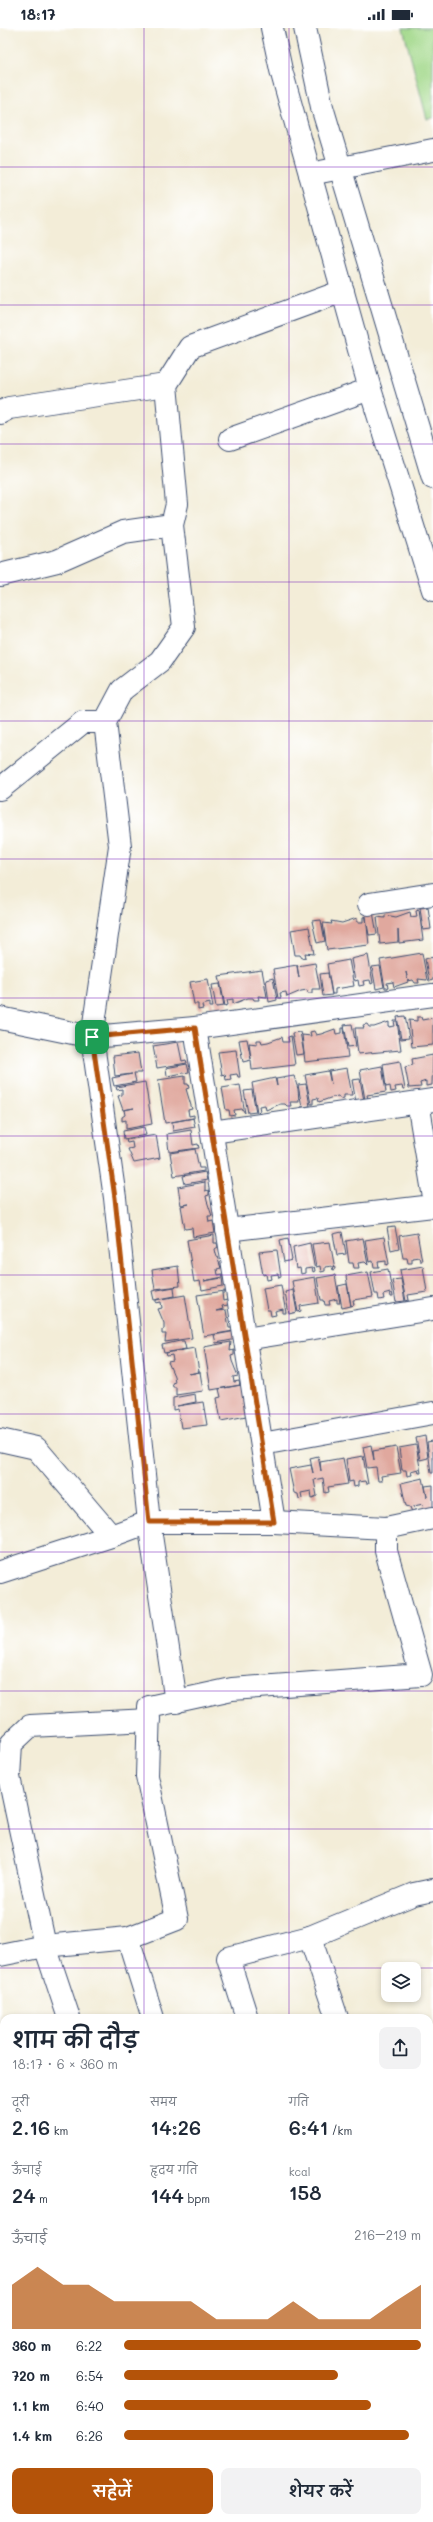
<!DOCTYPE html>
<html lang="hi">
<meta charset="utf-8">
<style>
body{margin:0;font-family:Mali,"Playpen Sans Deva",sans-serif;background:#f2f2f3;color:#1f2937;height:100vh;display:flex;flex-direction:column;font-size:15px;white-space:nowrap}
*{box-sizing:border-box;margin:0}
p{font-size:13px;color:#747a83}
.icon{flex:none;width:22px;height:22px;fill:none;stroke:currentColor;stroke-width:2;stroke-linecap:round;stroke-linejoin:round}
.map{position:relative;flex:1;overflow:hidden}
.drawer{position:absolute;left:0px;top:1986px;width:433px;height:508px;display:flex;flex-direction:column;background:#fff;border-radius:12px 12px 0 0;box-shadow:0 2px 6px #0003}
.drawer>*{flex:none}
.fabs{position:absolute;left:381px;top:1934px;display:grid;gap:8px}
.fabs a{display:grid;place-items:center;width:40px;height:40px;border-radius:8px;background:#fff;box-shadow:0 2px 6px #0003;font-size:20px}
.pin{position:absolute;display:grid;place-items:center;width:34px;height:34px;color:#fff;margin:-17px;border-radius:8px;box-shadow:0 2px 6px #0006}
.round{display:grid;place-items:center;flex:none;width:42px;height:42px;border-radius:8px;background:#f2f2f3}
.overview{display:flex;align-items:center;justify-content:space-between;height:68px;padding:0 12px}
h1{font-size:22px;font-weight:600;line-height:30px}
.metrics{display:grid;grid-template-columns:repeat(3,1fr);gap:6px;height:68px;padding:4px 12px}
.metrics div{display:grid;align-content:center}
.metrics b{font-size:20px;font-weight:600}
.metrics small{font-size:11px;font-weight:400}
.metrics p{font-size:11px}
.chart{height:112px;padding:8px 12px}
.chart p{display:flex;justify-content:space-between}
.chart svg{width:100%;height:72px;margin-top:4px;fill:#b45309;opacity:.7}
.primary-button{display:flex;gap:8px;margin-top:auto;padding:8px 12px}
.primary-button a{flex:1;height:46px;border-radius:8px;background:#b45309;color:#fff;font-size:16px;font-weight:600;line-height:46px;text-align:center}
.primary-button a+a{background:#f2f2f3;color:#1f2937}
ul{padding:0 12px;list-style:none;font-size:13px}
li{display:grid;grid-template-columns:64px 48px 1fr;align-items:center;height:30px}
li i{height:10px;border-radius:5px;background:#b45309}
.status{display:flex;justify-content:space-between;align-items:center;height:28px;padding:0 20px;background:#fff;direction:ltr}
.status svg{height:11px;fill:currentColor}
.map>svg:first-child{display:block}
.green{fill:#a1d889;stroke:#5e8474}
.building{fill:#e0a89e}
.lines{fill:none;stroke-linecap:round;stroke-linejoin:round}
.minor-casing{stroke:#3b4c70;stroke-width:24}
.minor{stroke:#fff;stroke-width:22}
.route-casing{stroke:#fff;stroke-width:8}
.route{stroke:#b45309;stroke-width:5}
.grid{fill:none;stroke:#7b2cbf;stroke-width:1;stroke-opacity:0.55}
</style>
<div class="status"><b>18:17</b><svg viewBox="0 0 49 12"><path d="M0 12V9h3v3zM5 12V6h3v6zM10 12V3h3v9zM15 12V0h3v12zM26 1h20v11H26zM47 4h2v5h-2z"/></svg></div>
<div class="map">
<svg width="433" height="2494" viewBox="0 0 433 2494">
<rect width="100%" height="100%" fill="#fff"/>
<filter id="ink" filterUnits="userSpaceOnUse"><feTurbulence type="fractalNoise" baseFrequency=".025" numOctaves="2"/><feDisplacementMap in="SourceGraphic" scale="8" xChannelSelector="R" yChannelSelector="G"/><feConvolveMatrix kernelMatrix="1 2 1 2 8 2 1 2 1" color-interpolation-filters="sRGB"/></filter>
<filter id="wash" filterUnits="userSpaceOnUse"><feTurbulence type="fractalNoise" baseFrequency=".012" numOctaves="4" result="noise"/><feDisplacementMap in="SourceGraphic" scale="16" xChannelSelector="R" yChannelSelector="G"/><feGaussianBlur stdDeviation="0.9" result="paint"/><feColorMatrix in="noise" values="0 0 0 0 0 0 0 0 0 0 0 0 0 0 0 0 0 1.4 0 .05"/><feComposite in="paint" operator="in"/></filter>
<g filter="url(#wash)">
<rect width="100%" height="100%" fill="#f3edd8"/>
<polygon class="green" points="403,0 433,0 433,90 427,91"/>
<g id="blocks">
<g class="building">
<polygon points="428,879 431,901 423,902 420,880"/>
<polygon points="419,882 423,912 399,915 398,902 398,914 380,916 377,889 385,890 385,887 396,889 410,884 411,889 417,888 416,883"/>
<polygon points="373,884 377,906 369,907 365,885"/>
<polygon points="366,888 369,917 327,922 323,895 332,896 331,893 342,895 357,890 357,894 363,894 363,889"/>
<polygon points="321,892 325,913 317,915 312,893"/>
<polygon points="309,899 314,926 305,925 306,929 302,930 300,927 295,927 291,902"/>
<polygon points="422,925 427,952 418,951 419,955 415,955 413,952 408,953 406,944 408,954 394,959 393,954 387,955 388,960 385,960 380,932"/>
<polygon points="368,927 373,955 371,956 370,952 363,953 364,957 359,958 358,952 355,953 351,931"/>
<polygon points="433,929 433,952 429,953 425,931"/>
<polygon points="349,932 354,958 335,961 335,966 332,966 327,936"/>
<polygon points="315,935 320,961 312,961 312,965 308,965 307,962 301,963 287,969 286,964 280,965 281,970 278,970 273,941 297,937 299,950 297,938"/>
<polygon points="380,938 384,959 376,961 372,939"/>
<polygon points="262,942 267,969 258,968 259,972 254,972 253,970 248,970 233,976 233,971 227,972 228,977 225,978 219,948"/>
<polygon points="328,945 332,967 323,968 320,946"/>
<polygon points="273,950 277,972 269,974 266,952"/>
<polygon points="208,951 213,979 210,979 210,975 202,977 203,981 198,982 198,976 194,976 190,954"/>
<polygon points="220,956 224,978 216,979 212,957"/>
<polygon points="405,988 409,1010 401,1011 397,989"/>
<polygon points="417,989 421,989 422,992 433,990 433,1017 412,1019 409,992 417,993"/>
<polygon points="394,993 397,993 401,1022 358,1026 355,1000 364,1000 363,997 367,996 369,999 374,999 389,994 389,999 395,998"/>
<polygon points="352,996 356,1018 348,1019 344,997"/>
<polygon points="342,1000 344,1000 348,1029 305,1034 302,1007 311,1008 310,1004 314,1003 316,1007 321,1006 335,1001 336,1006 342,1005"/>
<polygon points="300,1004 304,1026 296,1027 292,1005"/>
<polygon points="291,1008 295,1037 252,1042 251,1032 243,1034 239,1012 247,1011 251,1031 249,1015 257,1016 257,1012 261,1012 262,1015 268,1014 282,1009 283,1014 289,1014 288,1009"/>
<polygon points="178,1014 182,1033 186,1032 187,1035 157,1040 153,1018"/>
<polygon points="236,1022 240,1049 238,1049 237,1046 230,1047 231,1051 226,1052 225,1046 222,1047 218,1024"/>
<polygon points="138,1025 141,1045 134,1045 136,1054 114,1058 112,1050 132,1046 115,1048 113,1028"/>
<polygon points="433,1027 432,1057 426,1058 426,1053 420,1055 421,1059 409,1060 405,1039 413,1037 412,1031"/>
<polygon points="400,1033 405,1061 403,1061 402,1058 395,1059 396,1063 391,1064 390,1058 386,1059 383,1036"/>
<polygon points="187,1036 189,1044 167,1048 166,1040"/>
<polygon points="382,1038 386,1064 367,1067 368,1072 365,1072 360,1042"/>
<polygon points="347,1040 352,1067 344,1067 344,1070 340,1071 338,1068 333,1069 319,1074 318,1070 313,1071 313,1076 311,1076 305,1047 328,1043 331,1056 329,1043"/>
<polygon points="185,1048 185,1056 188,1056 189,1060 186,1061 192,1081 188,1082 189,1088 194,1087 194,1090 165,1095 158,1052"/>
<polygon points="294,1048 298,1061 299,1074 290,1074 291,1078 287,1078 285,1076 280,1076 266,1082 265,1077 259,1078 260,1083 257,1084 252,1055 275,1050 277,1058 276,1051"/>
<polygon points="360,1051 364,1073 356,1074 352,1052"/>
<polygon points="145,1054 152,1096 126,1101 126,1092 122,1093 122,1089 125,1087 124,1082 134,1080 123,1082 118,1068 122,1067 122,1061 117,1062 116,1059"/>
<polygon points="306,1056 310,1078 302,1079 298,1057"/>
<polygon points="240,1057 245,1085 242,1081 234,1082 235,1087 230,1088 229,1082 226,1082 222,1060"/>
<polygon points="252,1062 256,1084 248,1085 244,1063"/>
<polygon points="193,1090 195,1099 173,1103 172,1094"/>
<polygon points="144,1099 146,1107 124,1111 123,1103"/>
<polygon points="191,1102 193,1117 198,1116 199,1120 169,1124 167,1106"/>
<polygon points="156,1107 160,1130 134,1135 128,1121 133,1120 132,1114 127,1115 126,1112"/>
<polygon points="195,1121 199,1140 204,1140 204,1143 174,1148 170,1125"/>
<polygon points="205,1144 207,1152 185,1156 183,1148"/>
<polygon points="205,1154 205,1163 209,1162 209,1167 206,1168 207,1173 212,1188 208,1188 209,1194 213,1193 215,1205 193,1209 192,1200 185,1201 181,1178 189,1176 181,1177 178,1159"/>
<polygon points="395,1199 399,1220 391,1222 387,1200"/>
<polygon points="342,1204 346,1226 337,1227 333,1206"/>
<polygon points="417,1205 422,1233 420,1233 419,1229 412,1230 412,1235 408,1235 407,1230 403,1230 399,1208"/>
<polygon points="214,1207 214,1215 217,1215 218,1219 215,1221 216,1226 221,1240 217,1241 218,1247 222,1246 223,1249 204,1253 222,1250 223,1258 202,1262 200,1253 194,1254 187,1212"/>
<polygon points="384,1209 389,1236 386,1237 386,1233 378,1234 379,1239 374,1239 373,1233 369,1234 365,1212"/>
<polygon points="288,1210 292,1232 284,1234 280,1212"/>
<polygon points="363,1210 368,1237 365,1234 358,1235 359,1240 354,1240 353,1235 349,1235 346,1213"/>
<polygon points="330,1214 335,1241 333,1242 332,1238 325,1239 325,1243 321,1244 320,1238 316,1239 312,1216"/>
<polygon points="310,1215 315,1243 313,1244 312,1240 305,1241 305,1245 301,1246 300,1240 296,1241 293,1219"/>
<polygon points="277,1222 281,1249 279,1250 278,1246 271,1247 272,1251 267,1252 266,1246 263,1247 259,1224"/>
<polygon points="178,1238 180,1258 155,1261 152,1242"/>
<polygon points="423,1238 427,1264 408,1267 409,1272 406,1273 400,1242"/>
<polygon points="388,1241 393,1269 391,1269 390,1265 383,1267 384,1271 379,1272 378,1266 375,1266 371,1244"/>
<polygon points="368,1244 373,1269 353,1272 354,1277 351,1278 346,1248"/>
<polygon points="335,1247 340,1275 337,1275 337,1271 329,1273 330,1277 325,1277 324,1272 321,1272 317,1250"/>
<polygon points="315,1249 319,1275 300,1278 301,1283 298,1284 292,1253"/>
<polygon points="401,1251 405,1273 396,1274 392,1252"/>
<polygon points="347,1256 351,1278 342,1280 338,1258"/>
<polygon points="281,1257 286,1285 283,1285 283,1281 275,1283 276,1287 271,1288 270,1282 267,1282 263,1260"/>
<polygon points="174,1259 175,1268 154,1272 152,1263"/>
<polygon points="293,1262 297,1284 289,1286 285,1264"/>
<polygon points="225,1263 225,1265 222,1265 223,1273 227,1272 228,1277 222,1278 223,1281 216,1283 226,1282 229,1300 234,1300 234,1303 204,1308 197,1267"/>
<polygon points="185,1267 192,1310 165,1314 166,1306 162,1306 162,1302 164,1301 164,1295 158,1281 162,1280 161,1274 156,1275 156,1272"/>
<polygon points="236,1303 237,1311 216,1315 214,1307"/>
<polygon points="180,1313 184,1313 186,1321 164,1325 162,1317"/>
<polygon points="231,1314 230,1323 234,1322 234,1327 231,1328 232,1333 238,1348 233,1349 234,1354 239,1353 240,1357 211,1362 204,1319"/>
<polygon points="195,1320 199,1344 189,1346 200,1344 203,1363 176,1367 176,1359 173,1359 172,1355 175,1354 174,1348 168,1334 173,1333 172,1327 167,1328 166,1325"/>
<polygon points="241,1357 251,1387 221,1393 217,1370 221,1369 219,1361"/>
<polygon points="195,1366 196,1374 177,1378 203,1374 207,1397 181,1400 178,1381 173,1382 173,1370"/>
<polygon points="425,1408 428,1430 420,1432 416,1410"/>
<polygon points="433,1413 433,1445 431,1445 427,1414"/>
<polygon points="371,1417 374,1432 373,1423 396,1419 401,1445 381,1448 382,1453 378,1453 376,1439 367,1440 363,1419"/>
<polygon points="416,1417 421,1445 419,1445 418,1441 411,1443 412,1447 407,1448 406,1442 402,1442 399,1420"/>
<polygon points="318,1428 321,1443 320,1434 343,1430 348,1456 328,1459 329,1464 325,1465 323,1450 314,1452 317,1468 312,1470 311,1463 301,1465 302,1470 299,1471 298,1466 294,1465 289,1441 311,1437 313,1445 310,1430"/>
<polygon points="363,1428 368,1456 366,1456 365,1453 358,1454 358,1458 354,1459 353,1453 349,1454 346,1431"/>
<polygon points="423,1450 427,1469 425,1458 433,1457 433,1479 424,1483 423,1476 414,1478 415,1484 412,1484 410,1479 406,1478 401,1455"/>
</g>
</g>
</g>
<g filter="url(#ink)">
<use href="#blocks" fill-opacity="0" stroke="#3b4c70" stroke-width="1"/>
<g class="lines">
<defs>
<g id="minor">
<polyline points="272,0 281,42 370,361 433,562"/>
<polyline points="305,0 322,79 433,450"/>
<polyline points="310,146 433,122"/>
<polyline points="0,385 9,380 166,357"/>
<polyline points="230,411 370,361"/>
<polyline points="0,547 57,533 123,504 172,497"/>
<polyline points="0,761 83,694 105,694"/>
<polyline points="369,876 433,866"/>
<polyline points="0,990 92,1009 195,1000 433,967"/>
<polyline points="195,1000 274,1494"/>
<polyline points="418,1074 433,1164"/>
<polyline points="212,1104 433,1072"/>
<polyline points="227,1202 433,1178"/>
<polyline points="245,1311 433,1281"/>
<polyline points="0,1412 36,1420 111,1508 149,1494 274,1494 386,1500"/>
<polyline points="262,1416 433,1385"/>
<polyline points="0,1544 111,1508"/>
<polyline points="176,1674 149,1494 115,1170 92,1009 120,818 105,694 122,662 160,633 184,599 172,497 177,476 166,357 190,319 343,263"/>
<polyline points="310,1909 337,1990"/>
<polyline points="128,1910 153,1990"/>
<polyline points="0,1927 45,1918 128,1910 177,1891 147,1748 149,1679 232,1661 421,1647 386,1523 386,1500 433,1490"/>
<polyline points="69,1990 45,1918 9,1749 11,1716 30,1698 149,1692"/>
<polyline points="247,1990 228,1930 310,1909 414,1866 433,1862"/>
<polyline points="429,2101 433,2100"/>
<polyline points="0,2174 4,2173"/>
<polyline points="429,2196 433,2194"/>
<polyline points="0,2250 4,2251"/>
<polyline points="0,2343 4,2342"/>
<polyline points="429,2359 433,2372"/>
<polyline points="145,2490 146,2494"/>
<polyline points="385,2490 386,2494"/>
</g>
</defs>
<use href="#minor" class="minor-casing"/>
<use href="#minor" class="minor"/>
</g>
</g>
<g class="lines" filter="url(#ink)">
<defs>
<polygon id="route" points="195,1000 274,1494 149,1494 115,1170 92,1009"/>
</defs>
<use href="#route" class="route-casing"/>
<use href="#route" class="route"/>
</g>
<path class="grid" d="M144 0V1990M289 0V1990M0 139H433M0 277H433M0 416H433M0 554H433M0 693H433M0 831H433M0 970H433M0 1108H433M0 1247H433M0 1386H433M0 1524H433M0 1663H433M0 1801H433M0 1940H433M0 2078H4M429 2078H433M0 2217H4M429 2217H433M0 2355H4M429 2355H433M144 2490V2494M289 2490V2494"/>
</svg>
<div class="fabs">
<a><svg class="icon" aria-label="layers" viewBox="0 0 24 24"><path d="M12 4l9 5-9 5-9-5zM3 14l9 5 9-5"/></svg></a>
</div>
<div class="pin" style="left:92px;top:1009px;background:#1e9e55"><svg class="icon" aria-label="arrive" viewBox="0 0 24 24"><path d="M6 21V4h12l-3 4 3 4H6"/></svg></div>
<section class="drawer">
<div class="overview"><div><h1>शाम की दौड़</h1><p>18:17 · 6 × 360 m</p></div><a class="round"><svg class="icon" aria-label="share" viewBox="0 0 24 24"><path d="M12 15V3M7 8l5-5 5 5M5 13v7h14v-7"/></svg></a></div>
<div class="metrics">
<div><p>दूरी</p><b>2.16<small> km</small></b></div>
<div><p>समय</p><b>14:26</b></div>
<div><p>गति</p><b>6:41<small> /km</small></b></div>
</div>
<div class="metrics">
<div><p>ऊँचाई</p><b>24<small> m</small></b></div>
<div><p>हृदय गति</p><b>144<small> bpm</small></b></div>
<div><p>kcal</p><b>158</b></div>
</div>
<div class="chart"><p><span>ऊँचाई</span>216–219 m</p>
<svg viewBox="0 0 160 44" preserveAspectRatio="none"><path d="M0 44V17L10 6L20 17L30 17L40 27L50 27L60 27L70 27L80 38L90 38L100 38L110 27L120 38L130 38L140 38L150 27L160 17V44z"/></svg>
</div>
<ul>
<li><b>360 m</b>6:22<i style="width:100%"></i></li>
<li><b>720 m</b>6:54<i style="width:72%"></i></li>
<li><b>1.1 km</b>6:40<i style="width:83%"></i></li>
<li><b>1.4 km</b>6:26<i style="width:96%"></i></li>
</ul>
<div class="primary-button"><a>सहेजें</a><a>शेयर करें</a></div>
</section>
</div>
